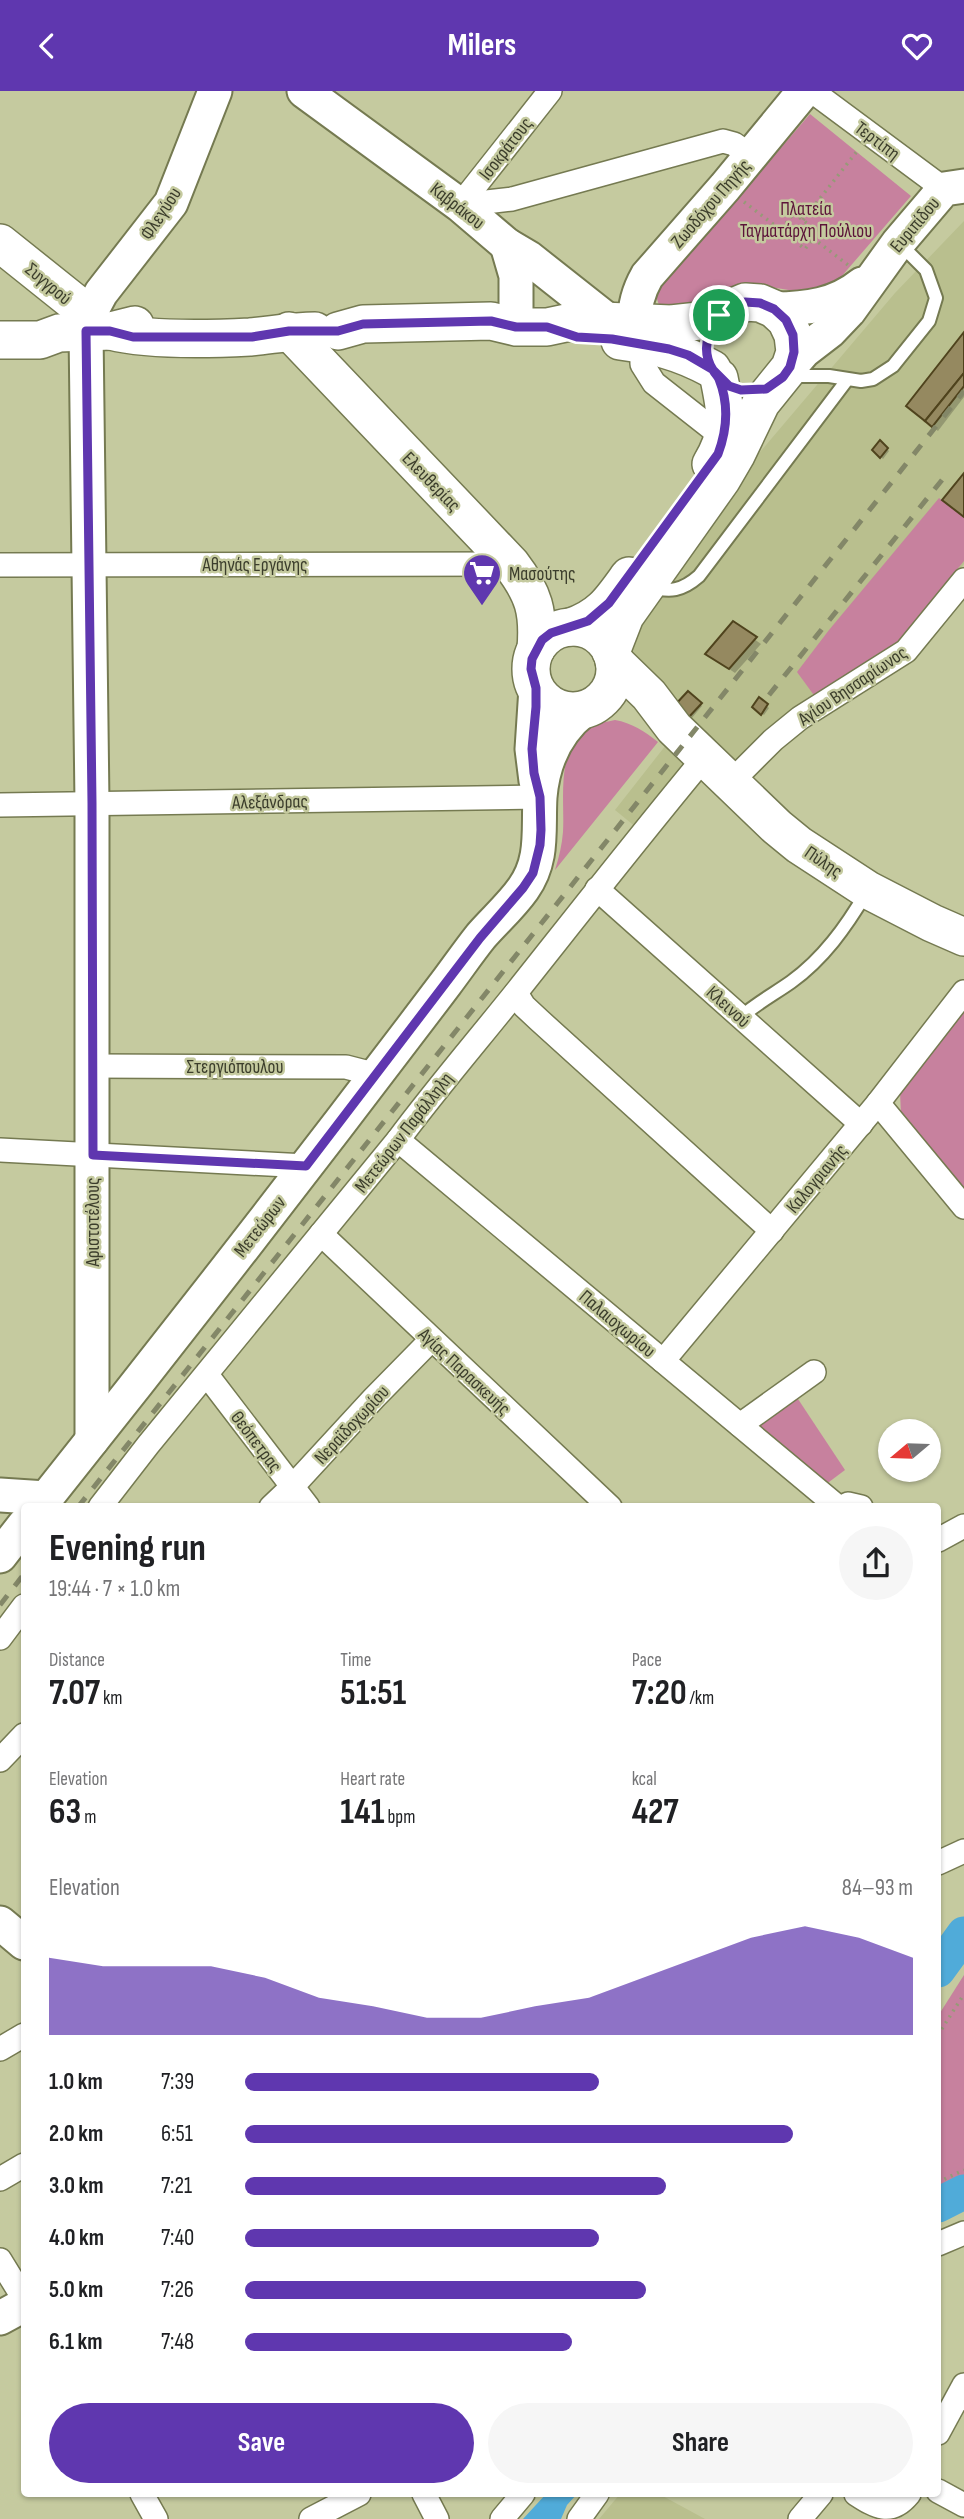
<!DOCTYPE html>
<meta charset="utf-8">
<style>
body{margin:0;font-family:"Sofia Sans Condensed",sans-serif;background:#f6f6f6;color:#202124;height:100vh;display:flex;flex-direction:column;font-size:26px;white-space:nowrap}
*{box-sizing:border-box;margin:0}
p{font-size:23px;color:#757577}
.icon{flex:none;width:38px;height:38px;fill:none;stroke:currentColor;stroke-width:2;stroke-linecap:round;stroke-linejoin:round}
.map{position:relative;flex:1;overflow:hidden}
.drawer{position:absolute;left:21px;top:1412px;width:920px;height:994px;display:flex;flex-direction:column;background:#fff;border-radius:7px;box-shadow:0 2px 5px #0004}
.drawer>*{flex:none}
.needle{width:46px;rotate:251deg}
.controls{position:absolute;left:878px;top:1328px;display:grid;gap:14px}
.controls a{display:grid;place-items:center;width:63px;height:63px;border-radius:50%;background:#fff;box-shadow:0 2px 5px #0004;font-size:35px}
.pin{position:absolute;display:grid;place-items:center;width:60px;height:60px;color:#fff;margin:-30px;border:4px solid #fff;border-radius:50%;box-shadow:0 2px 7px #0007}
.round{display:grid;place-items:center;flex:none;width:74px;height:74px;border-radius:37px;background:#f6f6f6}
.head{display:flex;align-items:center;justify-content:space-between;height:119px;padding:0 28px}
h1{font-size:38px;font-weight:700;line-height:52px}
.figures{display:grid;grid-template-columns:repeat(3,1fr);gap:10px;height:119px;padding:7px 28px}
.figures div{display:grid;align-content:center}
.figures b{font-size:35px;font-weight:700}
.figures small{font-size:19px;font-weight:400}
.figures p{font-size:19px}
.chart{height:196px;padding:14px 28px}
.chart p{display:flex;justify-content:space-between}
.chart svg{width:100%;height:126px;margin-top:7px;fill:#5f37af;opacity:.7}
.primary-button{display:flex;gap:14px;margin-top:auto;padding:14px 28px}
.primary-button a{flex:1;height:80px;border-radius:42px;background:#5f37af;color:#fff;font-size:28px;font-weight:700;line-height:80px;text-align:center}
.primary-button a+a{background:#f6f6f6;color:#202124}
ul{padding:0 28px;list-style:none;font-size:23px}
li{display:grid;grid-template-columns:112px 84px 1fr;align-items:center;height:52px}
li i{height:18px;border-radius:9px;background:#5f37af}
header{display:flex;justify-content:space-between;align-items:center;height:91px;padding:0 28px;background:#5f37af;color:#fff;font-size:32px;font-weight:700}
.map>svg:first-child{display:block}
.built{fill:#b9bf8e}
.green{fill:#c7819e}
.water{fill:#50abd9}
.shadow{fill:#0003}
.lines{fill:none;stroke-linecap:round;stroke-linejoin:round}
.river{stroke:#50abd9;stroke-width:35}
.building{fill:#958960;stroke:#4f431d;stroke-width:2}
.lane-casing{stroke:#757a51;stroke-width:16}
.street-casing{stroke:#757a51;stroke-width:26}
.secondary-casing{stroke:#757a51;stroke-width:37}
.primary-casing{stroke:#757a51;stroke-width:40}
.path{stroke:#969a77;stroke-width:3.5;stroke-dasharray:2 5;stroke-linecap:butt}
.lane{stroke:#fff;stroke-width:12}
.street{stroke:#fff;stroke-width:23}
.secondary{stroke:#fff;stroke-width:33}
.primary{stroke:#fff;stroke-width:37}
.rail{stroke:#838768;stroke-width:5;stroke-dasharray:12 12;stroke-linecap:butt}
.route-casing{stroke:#fff;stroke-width:14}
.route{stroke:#5f37af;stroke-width:9}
.labels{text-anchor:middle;stroke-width:5;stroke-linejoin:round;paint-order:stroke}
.street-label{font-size:19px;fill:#3c3e2c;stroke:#c5ca9f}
.park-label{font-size:19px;fill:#5c1339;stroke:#c5ca9f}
.poi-label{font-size:19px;fill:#3c3e2c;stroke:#c5ca9f;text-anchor:start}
</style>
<header><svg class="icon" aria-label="back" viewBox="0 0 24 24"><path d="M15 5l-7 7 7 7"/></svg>Milers<svg class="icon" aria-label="heart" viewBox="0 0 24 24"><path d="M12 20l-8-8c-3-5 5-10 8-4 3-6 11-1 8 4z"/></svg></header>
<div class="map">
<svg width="964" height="2428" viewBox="0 0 964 2428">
<rect width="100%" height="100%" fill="#c5ca9f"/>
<g class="built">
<polygon points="964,130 964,473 889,566 744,669 728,671 709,653 637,737 615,719 684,631 626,569 626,553 682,459 760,361 895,202"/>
<polygon points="620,2403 659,2403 705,2428 599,2428"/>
</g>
<g class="green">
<polygon points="810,23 911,105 841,186 828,195 801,201 764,195 694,216 659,214 656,205 659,198"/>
<polygon points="939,407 964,426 964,470 890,560 816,607 797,581 829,539"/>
<path d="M615 629C632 632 644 640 658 651L555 779C559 766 562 754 563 741 565 709 555 658 588 637 595 633 606 631 615 629Z"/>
<polygon points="964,917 964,1101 901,1025 900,1000"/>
<polygon points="796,1305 845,1379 825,1394 758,1333"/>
<polygon points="964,1884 964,2095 938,2108 938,1925"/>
</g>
<polygon class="water" points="546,2403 577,2403 567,2414 561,2428 523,2428"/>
<g class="shadow">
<polygon points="964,243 964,306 938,340 917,323"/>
<polygon points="880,351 889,360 883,368 874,359"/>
<polygon points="733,533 761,553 735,582 713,567"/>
<polygon points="688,602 702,615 691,628 677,614"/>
<polygon points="759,609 769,617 764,624 754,616"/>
</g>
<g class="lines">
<g class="river">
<polyline points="938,1879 964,1843"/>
<polyline points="938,2114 964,2101"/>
</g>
</g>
<g class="building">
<polygon points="964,241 964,282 925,330 906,315"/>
<polygon points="964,282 964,295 932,336 925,330"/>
<polygon points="880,349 888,357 880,367 872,359"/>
<polygon points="964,382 964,426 942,409"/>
<polygon points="733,530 757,546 729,578 705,563"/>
<polygon points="688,600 702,612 688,627 674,615"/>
<polygon points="759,606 768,613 761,624 752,616"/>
</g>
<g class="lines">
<defs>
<g id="lane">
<polyline points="790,285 829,285 861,290 873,288 893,275 929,230 936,207 926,179 899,152"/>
<path d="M649 494C669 503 683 499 699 485L847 289"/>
<path d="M741 926C757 912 774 903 791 891 823 868 846 836 866 802"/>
</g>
<g id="street">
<polyline points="812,0 944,98"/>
<polyline points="460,114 512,108 723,50 734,53 751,65"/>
<polyline points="460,114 550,0"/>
<polyline points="642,253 642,273 654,292 724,347"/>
<polyline points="0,474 511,473"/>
<polyline points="731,691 773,649 800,627 906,560 964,489"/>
<polyline points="0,714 540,706"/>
<polyline points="597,798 861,1033"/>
<polyline points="516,902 524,915 539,929 772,1140"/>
<polyline points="93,975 346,976 377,984"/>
<polyline points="878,1012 964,1116"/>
<polyline points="398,1049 838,1416"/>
<polyline points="0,1059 306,1075"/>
<polyline points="321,1143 610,1416"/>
<polyline points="663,1270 878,1012 964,901"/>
<polyline points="207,1284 308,1416"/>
<polyline points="740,1334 814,1281"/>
<path d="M100 1416 148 1354 398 1049C436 998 478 949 518 899 580 821 641 743 705 666"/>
<polyline points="271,1416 292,1396 374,1307 431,1249"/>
<polyline points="843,1416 848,1413 861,1416"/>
<polyline points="938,1449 964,1435"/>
<polyline points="0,1547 24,1515"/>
<polyline points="0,1669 24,1644"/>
<polyline points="938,1772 964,1760"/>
<polyline points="0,1958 24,1944"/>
<polyline points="0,2088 24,2074"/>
<polyline points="938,2153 964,2142"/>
<polyline points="0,2169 24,2208"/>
<polyline points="938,2342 964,2294"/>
<polyline points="938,2400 964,2414"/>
<polyline points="142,2403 156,2428"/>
<polyline points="424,2403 437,2428"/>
<path d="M856 2403C876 2416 891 2425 909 2403"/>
<polyline points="311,2428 359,2403"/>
<polyline points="502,2428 523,2403"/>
<polyline points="579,2428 597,2403"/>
<polyline points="800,2428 821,2403"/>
</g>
<g id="secondary">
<polyline points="304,0 460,114 507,154 529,167 610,231"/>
<polyline points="507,154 516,185 516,236"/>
<path d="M774 218C807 218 836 214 862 193"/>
<polyline points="85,232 101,202 171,112 215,0"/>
<path d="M634 233C635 214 638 201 647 185L725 96 804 0"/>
<polyline points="86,240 92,712 92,1349"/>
<polyline points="790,276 804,260 830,240 849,220 898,152 944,98 964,95"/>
<polyline points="536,597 532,658 536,690"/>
<polyline points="0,1404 46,1407"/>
<path d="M39 1416C177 1243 313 1068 446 892 458 876 469 860 481 845 495 829 511 815 523 798 544 769 538 739 540 706 543 671 557 640 584 619"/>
<polyline points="0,1465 24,1434"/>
<polyline points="0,1832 24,1852"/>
<polyline points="0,2227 24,2214"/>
</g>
<g id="primary">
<polyline points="0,152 75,212 83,224 86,240"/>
<path d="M111 240C149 250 210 248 250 246 272 244 293 240 315 240"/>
<path d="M289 240 511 473C534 503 539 521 536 558"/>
<polyline points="338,240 363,233 491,230 516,236 547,236 580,229 671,233 699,230 745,211 760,212 774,218 786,229 793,244 795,261 790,276 761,312 736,364 722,388 625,525 611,561"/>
<polyline points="0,249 40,249 59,242 111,240 135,234"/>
<path d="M620 250C656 255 679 260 712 278"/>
<path d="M711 373C731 340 726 322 719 287"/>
<path d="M571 536C601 526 611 510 629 485"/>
<circle cx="573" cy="578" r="42"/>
<polyline points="614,570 649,604 674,637 777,736 799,754 868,799 932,832 964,846"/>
</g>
</defs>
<use href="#lane" class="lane-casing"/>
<use href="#street" class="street-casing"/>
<use href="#secondary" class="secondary-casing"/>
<use href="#primary" class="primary-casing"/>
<g class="path">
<polyline points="744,111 781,139"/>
<polygon points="794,122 818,141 805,158 781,139"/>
<polyline points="803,129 858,59"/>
<polyline points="813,147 848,174"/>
<polyline points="938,1944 964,1903"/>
<polyline points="938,2091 964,2079"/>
</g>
<use href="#lane" class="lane"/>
<use href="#street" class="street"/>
<use href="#secondary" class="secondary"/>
<use href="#primary" class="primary"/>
<g class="rail">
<polyline points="769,604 946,384"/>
<polyline points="78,1416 964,300"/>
<polyline points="0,1514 24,1483"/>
</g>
</g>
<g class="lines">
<defs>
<path id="route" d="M719 224C707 241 701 260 713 279 715 283 717 284 719 288 729 313 727 339 718 363L609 512 588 530 551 542 542 549 532 568 531 578 536 597V616L532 658 534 682 540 706 541 739 540 754 533 782 523 797 480 847 306 1075 93 1064 92 712 86 240H110L133 246H252L289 240H338L363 233 491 230 516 236H547L577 246 612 248 669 258 688 264 712 278 729 295 741 299 766 298 783 286 790 276 794 261 793 244 786 229 774 218 760 212 745 211 731 216 719 224"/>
</defs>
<use href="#route" class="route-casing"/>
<use href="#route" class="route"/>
</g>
<defs>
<symbol id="supermarket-pin" viewBox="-11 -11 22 30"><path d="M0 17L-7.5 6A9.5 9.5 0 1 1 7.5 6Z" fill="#5f37af" stroke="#c5ca9f"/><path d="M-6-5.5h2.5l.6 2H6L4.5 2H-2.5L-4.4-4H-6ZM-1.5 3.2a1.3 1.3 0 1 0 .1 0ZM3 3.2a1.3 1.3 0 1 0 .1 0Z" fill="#fff"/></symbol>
</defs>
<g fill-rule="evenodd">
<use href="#supermarket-pin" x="460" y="460" width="44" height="60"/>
</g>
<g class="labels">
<g class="street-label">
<text transform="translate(878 49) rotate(37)" y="7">Τερτίπη</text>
<text transform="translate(505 57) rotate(-52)" y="7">Ισοκράτους</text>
<text transform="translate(710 112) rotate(-49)" y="7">Ζωοδόχου Πηγής</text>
<text transform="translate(458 114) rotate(38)" y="7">Καβράκου</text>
<text transform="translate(160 122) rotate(-57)" y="7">Φλεγύου</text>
<text transform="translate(914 133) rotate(-50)" y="7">Ευριπίδου</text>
<text transform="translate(49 192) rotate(40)" y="7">Συγγρού</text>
<text transform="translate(432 390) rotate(46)" y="7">Ελευθερίας</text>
<text x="255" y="480">Αθηνάς Εργάνης</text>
<text transform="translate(852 594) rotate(-34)" y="7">Αγίου Βησσαρίωνος</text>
<text transform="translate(270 710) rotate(-1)" y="7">Αλεξάνδρας</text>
<text transform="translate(824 770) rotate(34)" y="7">Πύλης</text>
<text transform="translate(729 915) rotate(42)" y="7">Κλεινού</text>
<text x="235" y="982">Στεργιόπουλου</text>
<text transform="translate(403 1041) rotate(-52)" y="7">Μετεώρων Παράλληλη</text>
<text transform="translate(816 1087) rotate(-50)" y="7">Καλογριανής</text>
<text transform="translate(92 1131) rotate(-90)" y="7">Αριστοτέλους</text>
<text transform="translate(259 1135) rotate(-52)" y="7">Μετεώρων</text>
<text transform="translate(618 1232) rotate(40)" y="7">Παλαιοχωρίου</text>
<text transform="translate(465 1280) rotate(43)" y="7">Αγίας Παρασκευής</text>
<text transform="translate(351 1333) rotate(-47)" y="7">Νεραϊδοχωρίου</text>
<text transform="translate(257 1350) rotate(53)" y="7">Θεόπετρας</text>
</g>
<g class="park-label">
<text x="806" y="124">Πλατεία<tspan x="806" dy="22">Ταγματάρχη Πούλιου</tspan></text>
</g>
<g class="poi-label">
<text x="509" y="489">Μασούτης</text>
</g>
</g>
</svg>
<div class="controls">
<a><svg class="needle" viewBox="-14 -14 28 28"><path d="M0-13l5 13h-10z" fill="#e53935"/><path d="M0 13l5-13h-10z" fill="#757577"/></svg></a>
</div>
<div class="pin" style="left:719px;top:224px;background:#1e9e55"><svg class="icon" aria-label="arrive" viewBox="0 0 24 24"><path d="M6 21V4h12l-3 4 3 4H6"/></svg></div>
<section class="drawer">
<div class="head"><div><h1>Evening run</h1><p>19:44 · 7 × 1.0 km</p></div><a class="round"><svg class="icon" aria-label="share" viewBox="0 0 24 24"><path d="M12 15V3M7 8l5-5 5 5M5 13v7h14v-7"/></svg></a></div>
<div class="figures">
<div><p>Distance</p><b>7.07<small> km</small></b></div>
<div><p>Time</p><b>51:51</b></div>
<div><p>Pace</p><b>7:20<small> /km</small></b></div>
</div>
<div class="figures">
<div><p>Elevation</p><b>63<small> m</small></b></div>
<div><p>Heart rate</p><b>141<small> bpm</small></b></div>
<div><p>kcal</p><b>427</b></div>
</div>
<div class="chart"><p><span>Elevation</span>84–93 m</p>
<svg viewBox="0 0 160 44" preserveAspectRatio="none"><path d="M0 44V17L10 20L20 20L30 20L40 24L50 31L60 34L70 38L80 38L90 34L100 31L110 24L120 17L130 10L140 6L150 10L160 17V44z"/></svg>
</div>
<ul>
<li><b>1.0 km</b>7:39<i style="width:53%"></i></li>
<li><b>2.0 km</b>6:51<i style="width:82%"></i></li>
<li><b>3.0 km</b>7:21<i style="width:63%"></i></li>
<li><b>4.0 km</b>7:40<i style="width:53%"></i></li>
<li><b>5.0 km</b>7:26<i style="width:60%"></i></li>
<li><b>6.1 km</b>7:48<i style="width:49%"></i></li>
</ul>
<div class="primary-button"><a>Save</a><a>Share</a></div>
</section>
</div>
